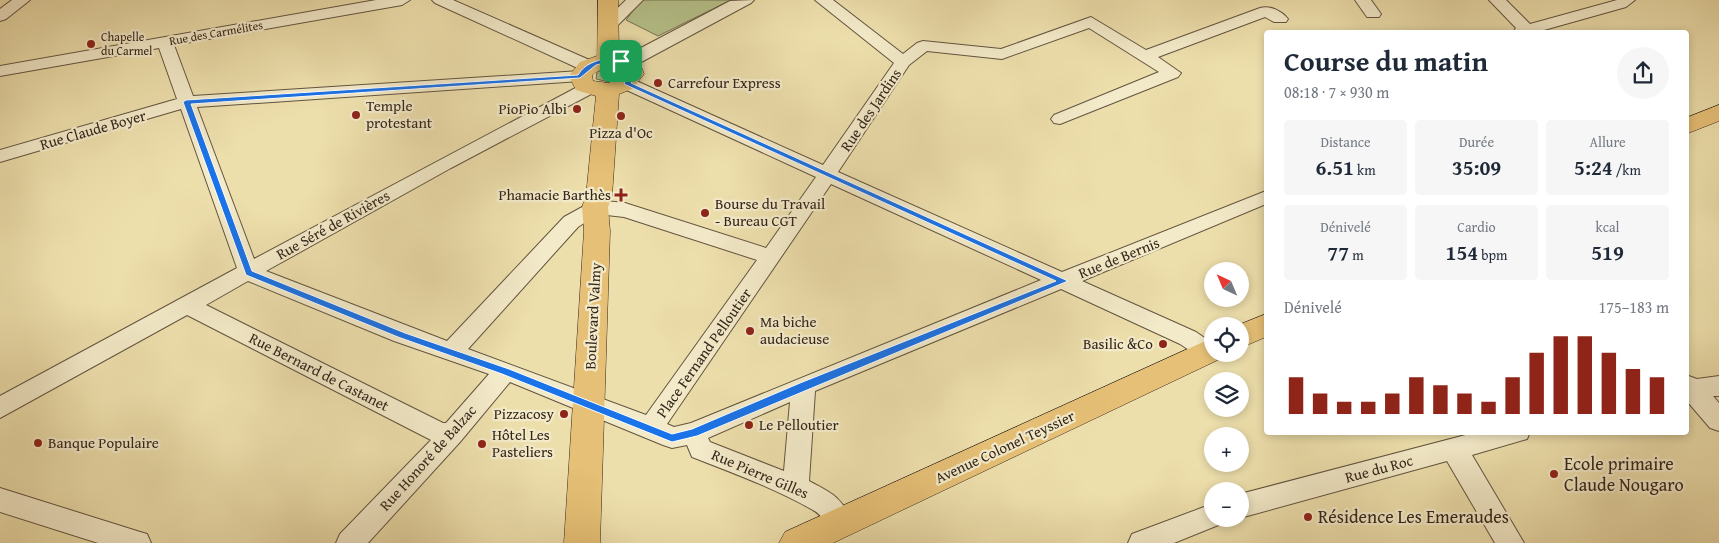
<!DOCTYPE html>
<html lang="fr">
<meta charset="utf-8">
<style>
body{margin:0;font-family:"Gentium Book Plus",serif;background:#f6f6f7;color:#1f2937;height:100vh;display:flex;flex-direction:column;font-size:19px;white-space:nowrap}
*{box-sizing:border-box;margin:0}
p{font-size:16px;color:#747a83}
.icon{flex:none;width:28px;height:28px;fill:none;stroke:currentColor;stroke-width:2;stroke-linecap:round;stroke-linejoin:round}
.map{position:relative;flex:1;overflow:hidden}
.side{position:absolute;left:1264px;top:30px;width:425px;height:405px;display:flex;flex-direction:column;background:#fff;border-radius:5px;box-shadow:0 2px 8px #0003}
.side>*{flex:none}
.needle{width:32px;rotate:316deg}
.controls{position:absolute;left:1204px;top:262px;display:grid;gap:10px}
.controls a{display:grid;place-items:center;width:45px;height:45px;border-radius:50%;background:#fff;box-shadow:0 2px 8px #0003;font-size:25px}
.pin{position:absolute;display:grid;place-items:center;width:42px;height:42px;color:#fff;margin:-21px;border-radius:10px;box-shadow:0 2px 8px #0006}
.round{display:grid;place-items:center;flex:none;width:52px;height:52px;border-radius:26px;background:#f6f6f7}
.overview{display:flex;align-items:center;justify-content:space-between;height:85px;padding:0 20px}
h1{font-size:28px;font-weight:700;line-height:38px}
.metrics{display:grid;grid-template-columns:repeat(3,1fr);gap:8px;height:85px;padding:5px 20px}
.metrics div{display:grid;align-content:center;border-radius:5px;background:#f6f6f7;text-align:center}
.metrics b{font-size:21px;font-weight:700}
.metrics small{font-size:14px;font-weight:400}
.metrics p{font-size:14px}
.chart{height:140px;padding:10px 20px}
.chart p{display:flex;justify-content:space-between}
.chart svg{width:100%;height:90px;margin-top:5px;stroke:#8f2418;stroke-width:6}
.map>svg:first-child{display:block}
.green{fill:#b6c28b;stroke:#747453}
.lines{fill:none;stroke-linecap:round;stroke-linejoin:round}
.minor-casing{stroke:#62543f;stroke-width:2}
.major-casing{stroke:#33251b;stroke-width:1}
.minor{fill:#f3eac9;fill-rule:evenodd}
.major{fill:#e6c076;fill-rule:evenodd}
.route{fill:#1a73e8;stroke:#fff;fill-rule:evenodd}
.poi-dot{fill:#8f2418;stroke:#f3eac9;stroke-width:2}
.labels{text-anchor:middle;stroke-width:4.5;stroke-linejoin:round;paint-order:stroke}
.far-street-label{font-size:12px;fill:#33251b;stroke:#f3eac9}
.far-poi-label{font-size:12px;fill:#33251b;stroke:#f3eac9;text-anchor:start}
.poi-label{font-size:15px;fill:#33251b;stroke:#f3eac9;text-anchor:start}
.street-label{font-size:15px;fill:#33251b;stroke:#f3eac9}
.near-poi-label{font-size:18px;fill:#33251b;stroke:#f3eac9;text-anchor:start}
</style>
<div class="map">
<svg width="1719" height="543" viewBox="0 0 1719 543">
<rect width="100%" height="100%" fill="#eddfac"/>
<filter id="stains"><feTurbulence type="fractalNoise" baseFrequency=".004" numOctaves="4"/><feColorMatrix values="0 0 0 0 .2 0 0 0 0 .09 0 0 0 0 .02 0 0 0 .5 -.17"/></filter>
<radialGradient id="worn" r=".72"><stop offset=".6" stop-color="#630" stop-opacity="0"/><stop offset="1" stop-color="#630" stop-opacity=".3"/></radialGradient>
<g class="green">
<polygon points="641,0 731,0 658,36 626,20"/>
<polygon points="608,68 618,70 619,77 609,82 596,79 597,72"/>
</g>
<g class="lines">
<defs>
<g id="minor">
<polygon points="12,0 30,0 6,19 0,21 0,9"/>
<path d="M376 0H410L402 5 174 45 193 96 580 71 586 72 589 76 586 80 580 81 197 107 254 259 583 84H595L598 88 595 92 451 168 266 271 447 341 564 217 595 200 625 203 766 248 816 177 620 87 617 83 620 79H632L823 165 894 63 815 0H833L903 54 917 43 923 41 1001 49 1091 17 1146 50 1260 8C1270 5 1282 11 1288 19L1286 22H1274L1265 17 1158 57 1181 73 1178 77 1060 124 1054 123 1051 119 1054 115 1159 72 1089 28 1002 59 927 51 909 65 838 172 1062 272 1266 191V204L1082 281 1196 332 1212 343V354H1220L1217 358 1209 361 1201 358 1180 344 1061 289 815 391 809 481C834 494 841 497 853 523L849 531 840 535C826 530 825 516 813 510 774 488 733 473 692 457L687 445 672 448 663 445 510 382 460 442 368 543H336L340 534 431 440 187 315 0 418V396L237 268 181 109 0 162V150L177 99 159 48 0 76V66ZM831 184 1041 280 691 423 674 427 667 424ZM598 214 624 217 757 260 646 415 468 349 578 227ZM248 281 394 341 489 374 446 423H443L206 305ZM790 402 784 471 710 442 708 438Z"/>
<polygon points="432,0 453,0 594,62 596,66 594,70 582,70 435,3"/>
<polygon points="626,0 643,0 615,28 603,28 601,25 603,22"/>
<polygon points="754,0 751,3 632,67 620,67 618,63 620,59 730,1"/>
<polygon points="1355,0 1371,0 1381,14 1379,17 1367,17"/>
<polygon points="1489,0 1506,0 1530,24 1617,0 1635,0 1626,7 1537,32 1513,32 1516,28"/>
<polygon points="1686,375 1697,379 1719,376 1719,396 1713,396 1719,403 1719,431 1710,428 1686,400"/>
<polygon points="1477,432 1530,432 1527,439 1472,455 1524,543 1495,543 1447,461 1240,518 1240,494"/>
<polygon points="0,488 137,531 147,534 151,543 98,543 0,512"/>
<polygon points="1212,504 1212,519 1224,519 1221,524 1174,543 1128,543 1132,534"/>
</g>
<g id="major">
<path d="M598 0H618L619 54 639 61 644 74 632 89 619 94 612 196 608 207 610 231 600 543H564L584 231 582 207 586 196 596 96 576 90 569 76 580 62 597 56ZM605 67 621 69 622 74 609 83 593 81 592 75Z"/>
<polygon points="1719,105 1719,121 1686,134 1686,118"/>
<polygon points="1266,314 1266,337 1240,348 1240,326 1236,326"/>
<polygon points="1212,338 1212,354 1225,354 1222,358 833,543 779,543 785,532"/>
</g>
</defs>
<use href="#minor" class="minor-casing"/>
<use href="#major" class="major-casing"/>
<use href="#minor" class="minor"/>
<use href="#major" class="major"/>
</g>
<path class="route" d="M608 58 623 60 636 69 634 79 631 83 1068 281 697 436 672 442 502 374 398 337 246 275 183 102 186 100 578 75C585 63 596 61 608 58ZM608 62 619 63 630 70 624 84 1056 281 800 383 692 429 672 434 509 369 405 333 252 271 191 104 580 78 596 65Z"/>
<g class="poi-dot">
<circle cx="91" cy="44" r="5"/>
<circle cx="658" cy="83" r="5"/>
<circle cx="577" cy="109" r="5"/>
<circle cx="356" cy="115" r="5"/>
<circle cx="621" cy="116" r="5"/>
<path d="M618.5 187.5h5v5h5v5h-5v5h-5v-5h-5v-5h5z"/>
<circle cx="705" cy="213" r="5"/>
<circle cx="750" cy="331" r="5"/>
<circle cx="1163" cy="344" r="5"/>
<circle cx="564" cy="414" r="5"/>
<circle cx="749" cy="425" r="5"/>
<circle cx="38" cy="443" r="5"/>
<circle cx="482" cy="444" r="5"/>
<circle cx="1554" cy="474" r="5"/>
<circle cx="1308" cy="517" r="5"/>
</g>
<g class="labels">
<g class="far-street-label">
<text transform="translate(216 33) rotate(-10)" y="4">Rue des Carmélites</text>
</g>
<g class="far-poi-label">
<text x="101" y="41">Chapelle<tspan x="101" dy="14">du Carmel</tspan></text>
</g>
<g class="poi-label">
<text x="668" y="88">Carrefour Express</text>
<text x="366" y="111">Temple<tspan x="366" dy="17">protestant</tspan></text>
<text x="567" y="114" text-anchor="end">PioPio Albi</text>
<text x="621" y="138" text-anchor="middle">Pizza d'Oc</text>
<text x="611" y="200" text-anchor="end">Phamacie Barthès</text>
<text x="715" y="209">Bourse du Travail<tspan x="715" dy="17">- Bureau CGT</tspan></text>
<text x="760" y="327">Ma biche<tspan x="760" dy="17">audacieuse</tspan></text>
<text x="1153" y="349" text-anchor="end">Basilic &amp;Co</text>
<text x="554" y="419" text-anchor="end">Pizzacosy</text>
<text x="759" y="430">Le Pelloutier</text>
<text x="492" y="440">Hôtel Les<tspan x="492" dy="17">Pasteliers</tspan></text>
<text x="48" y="448">Banque Populaire</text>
</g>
<g class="street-label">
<text transform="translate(871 110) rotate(-56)" y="5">Rue des Jardins</text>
<text transform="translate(93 130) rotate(-16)" y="5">Rue Claude Boyer</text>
<text transform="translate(333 225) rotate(-29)" y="5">Rue Séré de Rivières</text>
<text transform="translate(1119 258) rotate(-22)" y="5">Rue de Bernis</text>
<text transform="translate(593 316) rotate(-87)" y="5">Boulevard Valmy</text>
<text transform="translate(704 353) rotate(-55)" y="5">Place Fernand Pelloutier</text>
<text transform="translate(319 372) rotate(27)" y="5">Rue Bernard de Castanet</text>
<text transform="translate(1005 447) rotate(-25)" y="5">Avenue Colonel Teyssier</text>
<text transform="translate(428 458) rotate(-48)" y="5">Rue Honoré de Balzac</text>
<text transform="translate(1379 469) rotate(-15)" y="5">Rue du Roc</text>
<text transform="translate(760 474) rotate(23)" y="5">Rue Pierre Gilles</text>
</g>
<g class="near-poi-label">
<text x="1564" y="470">Ecole primaire<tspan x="1564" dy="21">Claude Nougaro</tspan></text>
<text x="1318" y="523">Résidence Les Emeraudes</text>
</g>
</g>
<rect width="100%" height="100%" filter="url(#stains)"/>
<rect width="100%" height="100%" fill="url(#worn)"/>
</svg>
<div class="controls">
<a><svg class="needle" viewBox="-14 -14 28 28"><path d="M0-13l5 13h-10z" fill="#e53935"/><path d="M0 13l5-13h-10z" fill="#747a83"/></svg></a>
<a><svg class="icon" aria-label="locate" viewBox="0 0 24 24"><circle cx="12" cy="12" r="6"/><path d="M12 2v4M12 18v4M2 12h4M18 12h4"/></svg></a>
<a><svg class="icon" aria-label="layers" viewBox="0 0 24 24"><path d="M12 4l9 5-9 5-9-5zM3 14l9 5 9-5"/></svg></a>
<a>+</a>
<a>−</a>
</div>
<div class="pin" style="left:621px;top:61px;background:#1e9e55"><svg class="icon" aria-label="arrive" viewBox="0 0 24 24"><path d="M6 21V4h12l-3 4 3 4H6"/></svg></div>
<section class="side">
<div class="overview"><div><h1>Course du matin</h1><p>08:18 · 7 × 930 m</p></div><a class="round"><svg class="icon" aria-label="share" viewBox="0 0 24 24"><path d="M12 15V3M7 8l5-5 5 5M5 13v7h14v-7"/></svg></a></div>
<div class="metrics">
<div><p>Distance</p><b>6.51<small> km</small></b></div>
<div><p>Durée</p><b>35:09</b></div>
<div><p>Allure</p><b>5:24<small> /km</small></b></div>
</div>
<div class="metrics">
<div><p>Dénivelé</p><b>77<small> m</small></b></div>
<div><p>Cardio</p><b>154<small> bpm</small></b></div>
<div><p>kcal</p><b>519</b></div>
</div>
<div class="chart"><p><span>Dénivelé</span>175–183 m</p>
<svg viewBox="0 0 160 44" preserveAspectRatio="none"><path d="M5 44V26M15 44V34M25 44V38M35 44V38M45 44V34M55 44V26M65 44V30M75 44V34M85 44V38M95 44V26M105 44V14M115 44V6M125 44V6M135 44V14M145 44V22M155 44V26"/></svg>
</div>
</section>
</div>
